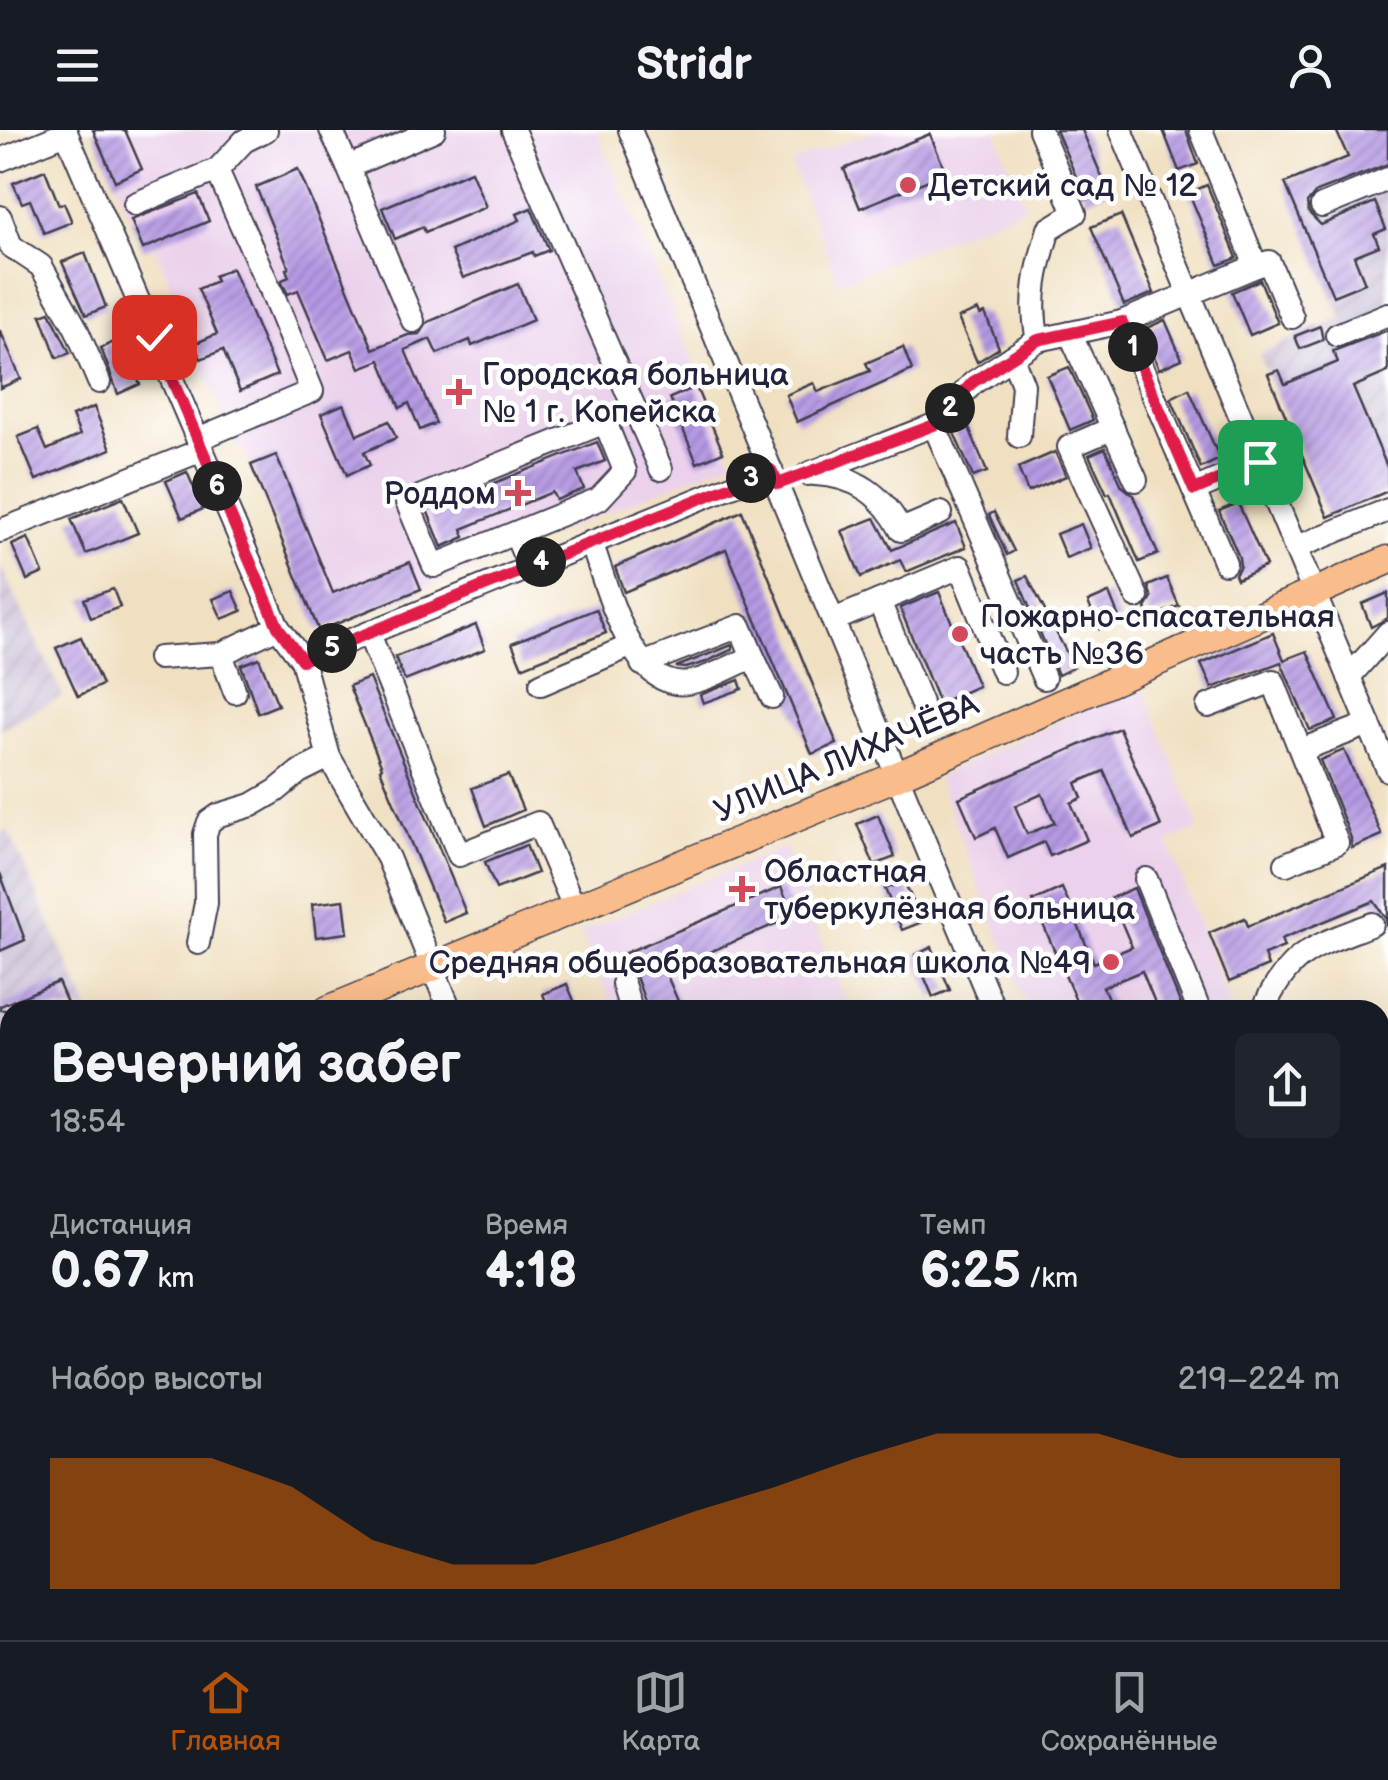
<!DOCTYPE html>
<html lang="ru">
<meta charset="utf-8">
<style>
body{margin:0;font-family:"Balsamiq Sans",sans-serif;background:#20242c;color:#f1f3f6;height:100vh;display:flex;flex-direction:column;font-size:38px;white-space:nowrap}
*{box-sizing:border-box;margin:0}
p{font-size:32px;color:#9ea1a6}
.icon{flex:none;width:55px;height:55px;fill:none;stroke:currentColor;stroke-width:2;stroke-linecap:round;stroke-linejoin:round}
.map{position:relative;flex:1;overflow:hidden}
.drawer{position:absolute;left:0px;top:870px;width:1390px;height:640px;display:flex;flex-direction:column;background:#171b24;border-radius:30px 30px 0 0;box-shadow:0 10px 40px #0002}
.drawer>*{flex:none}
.pin{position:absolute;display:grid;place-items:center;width:85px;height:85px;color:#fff;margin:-42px;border-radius:20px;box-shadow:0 5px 15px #0006}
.km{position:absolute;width:50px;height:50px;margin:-25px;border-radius:50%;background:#222;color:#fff;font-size:28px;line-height:50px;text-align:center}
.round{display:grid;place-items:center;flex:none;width:105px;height:105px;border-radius:15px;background:#20242c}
.headline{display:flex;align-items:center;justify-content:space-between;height:170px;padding:0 50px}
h1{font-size:55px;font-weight:700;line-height:75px}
.metrics{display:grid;grid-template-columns:repeat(3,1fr);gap:15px;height:170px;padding:10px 50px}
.metrics div{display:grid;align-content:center}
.metrics b{font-size:50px;font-weight:700}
.metrics small{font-size:28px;font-weight:400}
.metrics p{font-size:28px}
.chart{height:280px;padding:20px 50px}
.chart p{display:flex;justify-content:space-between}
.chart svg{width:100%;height:180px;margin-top:10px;fill:#b45309;opacity:.7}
header{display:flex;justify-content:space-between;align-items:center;height:130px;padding:0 50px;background:#171b24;font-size:45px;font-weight:700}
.tabs{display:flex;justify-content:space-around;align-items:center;height:140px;border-top:2px solid #363941;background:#171b24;font-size:28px;color:#9ea1a6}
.tabs a{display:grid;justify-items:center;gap:5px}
.tabs .selected{color:#b45309}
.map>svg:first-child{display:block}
.built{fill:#ebd1eb}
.industrial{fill:url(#industrial-furrows)}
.wetland{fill:url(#wetland-marsh);stroke:#6a704e;stroke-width:2.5}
.building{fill:url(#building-hatch);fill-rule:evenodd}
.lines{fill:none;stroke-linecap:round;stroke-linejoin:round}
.minor-casing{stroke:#413e4f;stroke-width:26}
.major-casing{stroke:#413e4f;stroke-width:31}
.minor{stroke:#fff;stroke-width:22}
.major{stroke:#f9bc8a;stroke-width:28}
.route-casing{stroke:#fff;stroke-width:20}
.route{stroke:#e11d48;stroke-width:12}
.poi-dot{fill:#d1495b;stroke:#fff;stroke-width:4}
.labels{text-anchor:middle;stroke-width:9;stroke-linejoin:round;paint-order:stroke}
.poi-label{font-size:32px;fill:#22223b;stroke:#fff;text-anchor:start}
.street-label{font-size:32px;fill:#22223b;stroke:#fff}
</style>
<header><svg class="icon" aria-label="menu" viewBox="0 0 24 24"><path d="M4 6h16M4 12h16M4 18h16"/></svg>Stridr<svg class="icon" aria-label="person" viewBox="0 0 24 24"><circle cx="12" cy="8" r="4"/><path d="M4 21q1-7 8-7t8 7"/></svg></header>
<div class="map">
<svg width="1388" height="1510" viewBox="0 0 1388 1510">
<defs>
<pattern id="industrial-furrows" width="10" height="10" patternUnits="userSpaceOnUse" patternTransform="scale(2.5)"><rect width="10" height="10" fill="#cbbfd5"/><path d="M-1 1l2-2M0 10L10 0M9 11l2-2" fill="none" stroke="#aea4b8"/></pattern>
<pattern id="wetland-marsh" width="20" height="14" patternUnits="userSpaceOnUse" patternTransform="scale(2.5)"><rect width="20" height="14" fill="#b3be60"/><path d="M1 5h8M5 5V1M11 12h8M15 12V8" fill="none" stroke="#9aa354"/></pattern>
<pattern id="building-hatch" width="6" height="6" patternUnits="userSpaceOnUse" patternTransform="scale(2.5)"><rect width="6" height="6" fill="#b69ae4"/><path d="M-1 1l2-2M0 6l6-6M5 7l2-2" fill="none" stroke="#947dba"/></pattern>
</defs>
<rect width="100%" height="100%" fill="#fff"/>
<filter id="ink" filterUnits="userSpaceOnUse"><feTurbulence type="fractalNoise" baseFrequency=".01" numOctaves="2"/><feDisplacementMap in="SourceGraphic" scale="20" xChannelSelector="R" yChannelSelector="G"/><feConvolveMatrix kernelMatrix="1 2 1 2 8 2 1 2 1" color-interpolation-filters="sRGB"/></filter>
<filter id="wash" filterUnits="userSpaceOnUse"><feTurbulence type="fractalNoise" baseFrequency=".0048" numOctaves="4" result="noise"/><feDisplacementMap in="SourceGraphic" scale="40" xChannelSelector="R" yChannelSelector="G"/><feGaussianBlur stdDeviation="2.25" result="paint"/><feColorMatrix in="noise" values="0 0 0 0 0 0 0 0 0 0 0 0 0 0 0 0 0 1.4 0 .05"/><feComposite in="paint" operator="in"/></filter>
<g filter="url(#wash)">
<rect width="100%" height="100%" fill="#f0e0c1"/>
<g class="built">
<polygon points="93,0 597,0 733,330 319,501 242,315 236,317 154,115 143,119"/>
<polygon points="875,0 995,0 1026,77 838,152 791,33"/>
<polygon points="1141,554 1200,699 1168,712 1231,880 1028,880 937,647"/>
<polygon points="785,717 849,880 614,880 580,802"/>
</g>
<g class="industrial">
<polygon points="1388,10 1388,361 1328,387 1259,224 1342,188 1285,53"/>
<polygon points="0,435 63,566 0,599"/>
<polygon points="8,700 89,880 10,880 10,941 0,945 0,703"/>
<polygon points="0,1136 10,1207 10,1280 0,1284"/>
<polygon points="1388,1296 1388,1510 1293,1510 1289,1500 1380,1500 1380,1300"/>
<polygon points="915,1500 1060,1500 1064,1510 889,1510"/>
</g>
<polygon class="wetland" points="245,1500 364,1500 373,1510 241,1510"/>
<g id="blocks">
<g class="building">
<polygon points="93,0 125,0 142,39 115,51"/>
<polygon points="1056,0 1082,0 1108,61 1086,70"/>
<polygon points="1163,0 1186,0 1198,34 1179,41"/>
<polygon points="1336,0 1388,0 1388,34 1316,62 1307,73 1309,83 1321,95 1375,72 1386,99 1374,104 1379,116 1354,126 1365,153 1333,166 1285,53 1348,27"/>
<polygon points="930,4 946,43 860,78 844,39"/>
<polygon points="298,39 373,219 408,205 420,204 428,192 518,154 533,190 472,216 470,210 437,224 430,209 405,220 436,293 420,300 409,273 400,278 380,230 360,238 352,220 328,230 298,160 288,164 282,153 282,150 289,147 286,139 289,138 256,57"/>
<polygon points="45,40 59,75 64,73 72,92 44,103 30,70 22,73 13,53"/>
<polygon points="471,41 486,77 425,102 423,97 395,109 382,78"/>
<polygon points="1207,55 1237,128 1219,135 1189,63"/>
<polygon points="198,64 209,91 143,119 131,90"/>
<polygon points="531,78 549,120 534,126 533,122 463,148 451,121 520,90 517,84"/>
<polygon points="1121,85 1154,163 1124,175 1091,97"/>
<polygon points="85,123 106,177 86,185 62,132"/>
<polygon points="232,138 277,245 240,261 223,220 201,229 194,214 217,204 198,159 216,151 214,146"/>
<polygon points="1260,150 1278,193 1250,205 1232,162"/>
<polygon points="978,180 980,185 985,183 999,218 977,232 958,188"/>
<polygon points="50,182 70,223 57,228 41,185"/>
<polygon points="1165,190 1182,229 1159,239 1142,200"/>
<polygon points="1320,196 1323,210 1300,219 1295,206"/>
<polygon points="0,200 21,249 0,258"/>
<polygon points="1388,200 1388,242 1353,257 1388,339 1388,361 1328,387 1268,244 1279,240 1285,254 1338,232 1333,221"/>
<polygon points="120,209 140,254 118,264 101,218"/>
<polygon points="903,217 912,240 797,292 786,265 814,253 818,262 870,241 866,233"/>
<polygon points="1069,237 1093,290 1070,300 1047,246"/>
<polygon points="696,257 723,322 697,333 670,268"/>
<polygon points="1189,259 1220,329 1201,338 1171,268"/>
<polygon points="344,274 357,305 389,291 396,308 364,322 370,335 347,345 321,284"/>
<polygon points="94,277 111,319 36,350 18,307 38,299 47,320 80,305 72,286"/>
<polygon points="964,285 987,342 973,347 952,298"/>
<polygon points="597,312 605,331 577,342 584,359 556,370 552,362 462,399 465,407 442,417 427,380"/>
<polygon points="1105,318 1122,356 1133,365 1158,424 1139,432 1110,363 1107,364 1089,325"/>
<polygon points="1055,322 1066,346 1028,362 1018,338"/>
<polygon points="276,325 333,463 410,432 421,459 319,501 251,335"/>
<polygon points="187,342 203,379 182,388 166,351"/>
<polygon points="123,368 138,403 86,424 71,389"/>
<polygon points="1238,373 1266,436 1237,449 1235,444 1240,436 1239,427 1219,381"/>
<polygon points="742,381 837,614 812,624 726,419 624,462 615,437"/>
<polygon points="994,382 1014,421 1007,425 989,385"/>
<polygon points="875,388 892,420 956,393 966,417 906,442 900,430 861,447 842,401"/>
<polygon points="1081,394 1091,418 1066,428 1056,404"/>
<polygon points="28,408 43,443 27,450 12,415"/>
<polygon points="1027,446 1074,537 1058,545 1018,450"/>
<polygon points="1167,448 1179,476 1150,488 1146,478 1152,468 1148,456"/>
<polygon points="113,459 120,477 91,488 84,469"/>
<polygon points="233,461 242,481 222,489 213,469"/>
<polygon points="939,462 978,556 939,573 900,478"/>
<polygon points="1109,463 1120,490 1099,499 1088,472"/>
<polygon points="1388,463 1388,488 1371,497 1362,474"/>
<polygon points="596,479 606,503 522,537 512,513"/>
<polygon points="476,495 485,519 405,551 395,527"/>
<polygon points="1273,503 1284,530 1307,521 1337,590 1310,600 1281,532 1212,558 1201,534"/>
<polygon points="81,507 102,555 78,566 56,518"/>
<polygon points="732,515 733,519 706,532 686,538 676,537"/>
<polygon points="259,528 278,575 258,583 241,535"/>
<polygon points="369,548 466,783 444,792 380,639 382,637 349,556"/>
<polygon points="739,550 742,559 703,573 700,565"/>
<path d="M1119 598 1161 696 1133 708 1104 641 1076 653 1082 668 1071 673 1087 710 1050 726 1044 712 1008 728 995 698 976 707 959 668ZM1042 664 1055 693 1027 704 1015 676Z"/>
<polygon points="1344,620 1382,705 1352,718 1351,708 1320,630"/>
<polygon points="508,645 523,680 486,696 472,658"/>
<polygon points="878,685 895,727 874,735 857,694"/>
<polygon points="526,715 537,743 496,759 485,732"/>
<polygon points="1388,738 1388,802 1386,788 1374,771 1281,809 1284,817 1264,825 1268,836 1229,852 1209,803 1245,788 1248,796"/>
<polygon points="0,743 25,810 0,821"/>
<polygon points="904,751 922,792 902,800 885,759"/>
<polygon points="781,757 794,786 665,841 678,871 658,880 648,880 637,849 632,842 622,839 616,827"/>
<polygon points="1062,758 1094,833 1132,817 1111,768 1134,758 1183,880 1158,880 1142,841 1103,857 1113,880 1080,880 1033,771"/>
<polygon points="344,770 348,803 316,807 312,774"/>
<polygon points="932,817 950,860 933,867 915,825"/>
<polygon points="58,852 70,880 0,880 0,876"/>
<polygon points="567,854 578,880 549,880 543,864"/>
</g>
</g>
</g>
<g filter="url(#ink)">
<use href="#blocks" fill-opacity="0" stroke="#413e4f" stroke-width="2.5"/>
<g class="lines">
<defs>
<g id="minor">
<polyline points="65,0 278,497 302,530 329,627 388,728 450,880"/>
<polyline points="266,0 244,11 217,40 268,155"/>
<polyline points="331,0 348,37 434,0"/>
<polyline points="513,0 661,339"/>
<polyline points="630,0 994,880"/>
<polyline points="1121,0 1388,640"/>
<polyline points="1201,0 1256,136 1269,132 1292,187"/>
<polyline points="0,30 66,3"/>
<polyline points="348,37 413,191"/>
<polyline points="135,74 217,40"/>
<polyline points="1322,76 1388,49"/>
<polyline points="0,87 11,116 41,136 76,198 99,252"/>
<polyline points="1122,192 1225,433"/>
<polyline points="1070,203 1136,350"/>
<polyline points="1337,205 1388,184"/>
<path d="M1038 210C1029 170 1037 138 1049 99L1075 83 1040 0"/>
<polyline points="1012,227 1023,255 1019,306"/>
<polyline points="934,295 1044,548"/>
<polyline points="1113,298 1069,317 1137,467"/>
<polyline points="198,309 312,261 272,163"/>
<polyline points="808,344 934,295 973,253 1038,210 1122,192 1256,136"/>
<path d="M815 344C856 346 882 364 901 400L941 383"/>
<polyline points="1194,360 1260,332"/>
<polyline points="0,401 202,320"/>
<polyline points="515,403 434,436 407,372 605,292 625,341 599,369 515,403 529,436"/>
<path d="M591 412C606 451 630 561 687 553 708 550 733 535 753 527L740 496 642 534"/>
<polyline points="1295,418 1388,380"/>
<polyline points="879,471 921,573"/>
<polyline points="834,490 960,437 1003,542"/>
<polyline points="369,504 459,725 538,693 574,777"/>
<polyline points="221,524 235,562"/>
<polyline points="753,527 772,567"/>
<polyline points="159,528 221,524 278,497"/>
<polyline points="302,530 771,340"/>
<polyline points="1349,547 1388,503"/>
<polyline points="541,554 630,516"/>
<polyline points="1208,576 1273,551 1337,713 1286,734"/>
<polyline points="1301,620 1369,594"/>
<polyline points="1146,749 1199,880"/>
<polyline points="198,813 206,773 205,704 209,692 219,685 252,675 276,661 299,642 329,627"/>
<polyline points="623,854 631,880"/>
<path d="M1263 880C1290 820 1314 817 1372 794"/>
<polyline points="0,942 10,938"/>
<polyline points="6,1019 10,1055"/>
<polyline points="0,1171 10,1171"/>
<polyline points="1380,1241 1388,1260"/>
<polyline points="1380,1284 1388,1280"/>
<polyline points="46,1500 47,1510"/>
<polyline points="1031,1500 1035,1510"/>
<polyline points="1247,1500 1251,1510"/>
<polyline points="979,1510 1004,1500"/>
<polyline points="1362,1510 1388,1501"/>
</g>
<g id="major">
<polyline points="328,880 897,646 1388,430"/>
<polyline points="0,1022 10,1017"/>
</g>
</defs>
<use href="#minor" class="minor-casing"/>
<use href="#major" class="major-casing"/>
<use href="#minor" class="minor"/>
<use href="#major" class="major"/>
</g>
</g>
<g class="lines" filter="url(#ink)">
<defs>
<polyline id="route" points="154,207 278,497 302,530 771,340 778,354 934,295 973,252 1038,210 1122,192 1194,360 1260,332"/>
</defs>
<use href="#route" class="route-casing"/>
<use href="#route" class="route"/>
</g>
<g class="poi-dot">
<circle cx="908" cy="55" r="10"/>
<path d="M454 247h10v10h10v10h-10v10h-10v-10h-10v-10h10z"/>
<path d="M513 348h10v10h10v10h-10v10h-10v-10h-10v-10h10z"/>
<circle cx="960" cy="504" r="10"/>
<path d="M737 744h10v10h10v10h-10v10h-10v-10h-10v-10h10z"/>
<circle cx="1111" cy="832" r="10"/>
</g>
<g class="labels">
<g class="poi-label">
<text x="928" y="66">Детский сад № 12</text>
<text x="482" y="255">Городская больница<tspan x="482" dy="37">№ 1 г. Копейска</tspan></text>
<text x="496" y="374" text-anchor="end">Роддом</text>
<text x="980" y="497">Пожарно-спасательная<tspan x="980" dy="37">часть №36</tspan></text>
<text x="764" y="752">Областная<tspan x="764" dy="37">туберкулёзная больница</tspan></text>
<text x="1091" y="843" text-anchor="end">Средняя общеобразовательная школа №49</text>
</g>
<g class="street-label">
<text transform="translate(846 627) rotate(-23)" y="11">УЛИЦА ЛИХАЧЁВА</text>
</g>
</g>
</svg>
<div class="pin" style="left:1260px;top:332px;background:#1e9e55"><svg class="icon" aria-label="arrive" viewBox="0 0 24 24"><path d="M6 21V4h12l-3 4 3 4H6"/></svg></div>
<div class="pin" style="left:154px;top:207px;background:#d93025"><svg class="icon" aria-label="check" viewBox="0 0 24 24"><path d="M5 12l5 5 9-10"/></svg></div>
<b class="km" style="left:1133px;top:217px">1</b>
<b class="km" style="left:950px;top:278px">2</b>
<b class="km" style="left:751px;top:348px">3</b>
<b class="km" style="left:541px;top:432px">4</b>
<b class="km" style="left:332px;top:518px">5</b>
<b class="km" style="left:217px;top:356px">6</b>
<section class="drawer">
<div class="headline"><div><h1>Вечерний забег</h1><p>18:54</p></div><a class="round"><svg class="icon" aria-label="share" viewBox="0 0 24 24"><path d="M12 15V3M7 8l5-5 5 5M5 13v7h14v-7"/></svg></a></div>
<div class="metrics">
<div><p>Дистанция</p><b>0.67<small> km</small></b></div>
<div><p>Время</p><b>4:18</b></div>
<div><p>Темп</p><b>6:25<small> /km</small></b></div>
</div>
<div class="chart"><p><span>Набор высоты</span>219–224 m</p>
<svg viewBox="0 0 160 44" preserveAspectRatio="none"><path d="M0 44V12L10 12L20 12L30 19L40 32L50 38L60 38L70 32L80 25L90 19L100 12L110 6L120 6L130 6L140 12L150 12L160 12V44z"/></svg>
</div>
</section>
</div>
<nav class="tabs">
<a class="selected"><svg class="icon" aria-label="home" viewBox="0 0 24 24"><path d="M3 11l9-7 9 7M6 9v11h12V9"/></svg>Главная</a>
<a><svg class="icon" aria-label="map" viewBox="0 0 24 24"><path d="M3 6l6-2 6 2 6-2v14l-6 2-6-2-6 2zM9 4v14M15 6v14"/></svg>Карта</a>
<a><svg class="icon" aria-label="saved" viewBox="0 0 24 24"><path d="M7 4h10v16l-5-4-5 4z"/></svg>Сохранённые</a>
</nav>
